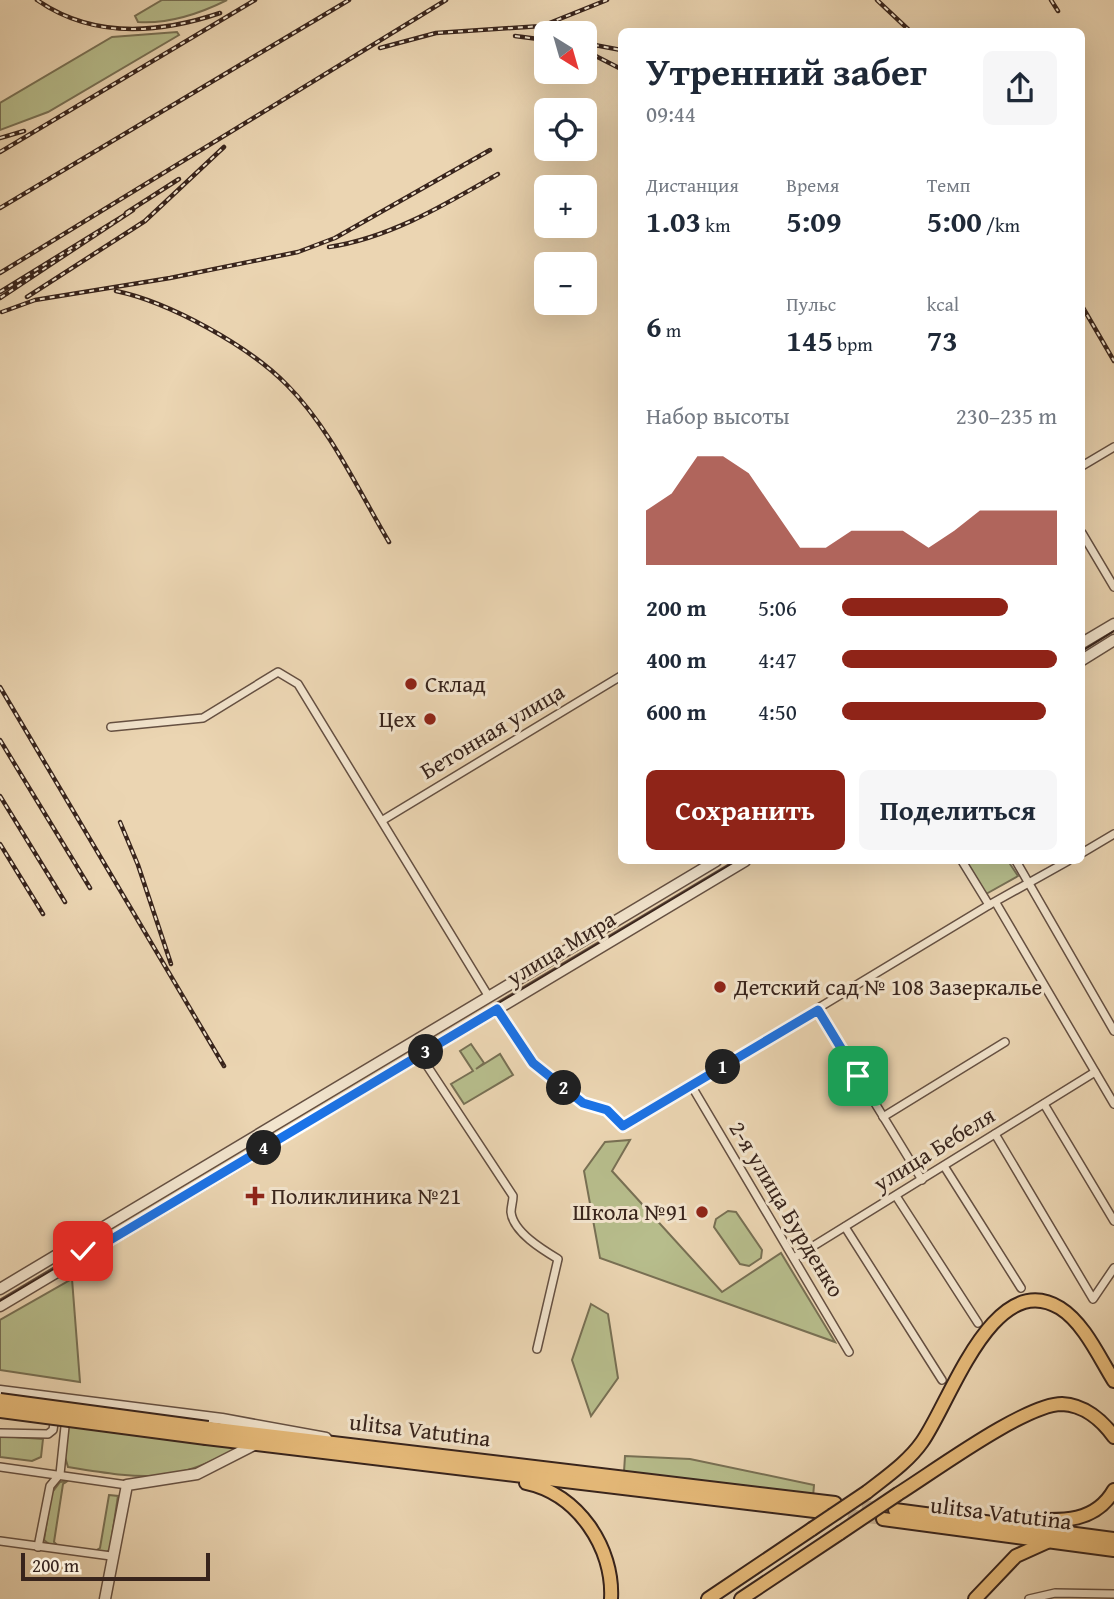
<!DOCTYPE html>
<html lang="ru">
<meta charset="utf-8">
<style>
body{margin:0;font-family:"Gentium Book Plus",serif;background:#f6f6f7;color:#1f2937;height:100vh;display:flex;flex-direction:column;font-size:26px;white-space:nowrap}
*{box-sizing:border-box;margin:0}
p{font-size:23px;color:#747a83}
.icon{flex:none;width:38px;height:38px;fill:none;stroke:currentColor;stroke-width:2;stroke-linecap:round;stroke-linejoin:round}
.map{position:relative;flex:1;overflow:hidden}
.drawer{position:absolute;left:618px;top:28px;width:467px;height:836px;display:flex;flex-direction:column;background:#fff;border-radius:10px;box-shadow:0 7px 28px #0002}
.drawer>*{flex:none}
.needle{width:46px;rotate:143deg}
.tools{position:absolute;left:534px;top:21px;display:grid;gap:14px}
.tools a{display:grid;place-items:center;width:63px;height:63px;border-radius:10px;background:#fff;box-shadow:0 7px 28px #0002;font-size:35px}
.scale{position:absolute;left:21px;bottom:18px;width:189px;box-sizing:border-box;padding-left:7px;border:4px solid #38241c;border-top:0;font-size:19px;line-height:24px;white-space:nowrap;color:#38241c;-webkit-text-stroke:5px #f2e4cd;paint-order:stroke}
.pin{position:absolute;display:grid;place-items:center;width:60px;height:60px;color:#fff;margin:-30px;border-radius:14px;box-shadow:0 4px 10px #0006}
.km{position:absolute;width:35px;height:35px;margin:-18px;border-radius:50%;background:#222;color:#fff;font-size:19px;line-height:35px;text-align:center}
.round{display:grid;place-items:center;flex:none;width:74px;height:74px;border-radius:10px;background:#f6f6f7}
.head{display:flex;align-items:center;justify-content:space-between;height:119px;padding:0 28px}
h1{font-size:38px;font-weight:700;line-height:52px}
.figures{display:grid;grid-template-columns:repeat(3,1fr);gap:10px;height:119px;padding:7px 28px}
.figures div{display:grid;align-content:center}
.figures b{font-size:30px;font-weight:700}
.figures small{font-size:19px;font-weight:400}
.figures p{font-size:19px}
.chart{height:196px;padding:14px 28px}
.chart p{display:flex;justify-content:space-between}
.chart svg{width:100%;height:126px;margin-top:7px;fill:#8f2418;opacity:.7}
.cta{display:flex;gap:14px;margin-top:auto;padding:14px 28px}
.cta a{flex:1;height:80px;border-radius:10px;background:#8f2418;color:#fff;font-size:28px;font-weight:700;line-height:80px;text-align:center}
.cta a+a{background:#f6f6f7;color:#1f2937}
ul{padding:0 28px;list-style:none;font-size:23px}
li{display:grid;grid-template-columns:112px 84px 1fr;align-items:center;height:52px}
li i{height:18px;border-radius:9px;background:#8f2418}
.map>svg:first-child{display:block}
.green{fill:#b7bd8c;stroke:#787054;stroke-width:2}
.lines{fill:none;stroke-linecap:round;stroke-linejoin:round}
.primary-tunnel{stroke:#c7b294;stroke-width:12;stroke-dasharray:12 6;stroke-linecap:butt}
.minor-casing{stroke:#655042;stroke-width:10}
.tertiary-casing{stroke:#655042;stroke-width:13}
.primary-casing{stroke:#38241c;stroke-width:16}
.minor{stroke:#f2e4cd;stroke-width:7}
.tertiary{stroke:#f2e4cd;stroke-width:10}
.primary{stroke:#e6ba79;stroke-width:12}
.tram{stroke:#38241c;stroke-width:2}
.rail-casing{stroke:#38241c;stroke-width:4.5}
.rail{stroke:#f2e4cd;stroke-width:2;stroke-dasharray:5;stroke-linecap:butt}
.primary-bridge-casing{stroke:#38241c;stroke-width:16;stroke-linecap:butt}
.primary-bridge{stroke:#e6ba79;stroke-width:12}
.route-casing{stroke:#fff;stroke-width:14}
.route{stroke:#1a73e8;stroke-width:9}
.poi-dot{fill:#8f2418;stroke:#f2e4cd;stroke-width:2.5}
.labels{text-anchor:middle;stroke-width:6;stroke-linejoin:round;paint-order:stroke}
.poi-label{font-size:23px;fill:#38241c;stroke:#f2e4cd;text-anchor:start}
.street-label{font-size:23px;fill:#38241c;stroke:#f2e4cd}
</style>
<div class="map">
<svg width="1114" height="1599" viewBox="0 0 1114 1599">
<rect width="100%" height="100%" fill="#ebd5b2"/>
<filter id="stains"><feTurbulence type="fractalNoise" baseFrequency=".00286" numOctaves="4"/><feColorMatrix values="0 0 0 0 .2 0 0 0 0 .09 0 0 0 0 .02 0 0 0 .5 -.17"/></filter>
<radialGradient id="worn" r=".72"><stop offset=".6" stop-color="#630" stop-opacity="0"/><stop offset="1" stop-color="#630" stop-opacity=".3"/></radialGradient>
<g class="green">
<path d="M162 0H227C199 14 169 24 138 22L135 16Z"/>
<polygon points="177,32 179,35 48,112 0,130 0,103 112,37"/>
<polygon points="966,861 1008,861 1018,876 986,894"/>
<polygon points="471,1044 484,1063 476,1069 500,1054 513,1075 464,1104 451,1084 473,1071 460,1051"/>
<polygon points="630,1140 612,1171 722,1292 781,1253 835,1342 600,1258 584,1171 605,1142"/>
<polygon points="728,1211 736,1212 762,1250 761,1258 749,1266 740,1264 714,1227 716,1219"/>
<polygon points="72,1279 80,1382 0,1370 0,1320"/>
<polygon points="591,1304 608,1314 618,1378 591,1416 572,1360"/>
<path d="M68 1425 238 1447C173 1486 139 1478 68 1467L65 1457Z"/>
<polygon points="0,1436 43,1439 41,1457 32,1461 0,1457"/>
<polygon points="625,1456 690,1459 814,1485 813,1497 624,1472"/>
<polygon points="68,1481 63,1484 54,1542 58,1546 50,1545 44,1540 51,1494 60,1482"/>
<polygon points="109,1495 118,1496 110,1549 106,1553 95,1551 100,1548"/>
</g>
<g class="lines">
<g class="primary-tunnel">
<polyline points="844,1504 895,1510"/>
<polyline points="830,1513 883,1519"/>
</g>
<defs>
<g id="minor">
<polyline points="1082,466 1114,447"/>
<polyline points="1082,533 1114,587"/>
<polyline points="111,727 203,718 278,672 298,684 489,997"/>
<polyline points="383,820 621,676"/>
<polyline points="1082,853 1114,834"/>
<polyline points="962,861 989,905"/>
<polyline points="1016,861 1114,1031"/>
<polyline points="996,903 1114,1104"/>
<polyline points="497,1009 533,1063 583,1103 607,1110 623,1126 989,905 1068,861"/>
<polyline points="818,1010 922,1180"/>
<path d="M420 1055 513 1196C513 1201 511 1207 511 1212 513 1232 543 1250 558 1259L537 1349"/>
<polyline points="691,1085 849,1352"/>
<polyline points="1044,1104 1114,1221"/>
<polyline points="883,1117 1005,1042"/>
<polyline points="995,1134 1093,1299 1114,1268"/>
<polyline points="944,1166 1021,1288"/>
<polyline points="896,1196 978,1323"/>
<polyline points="845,1227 942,1380"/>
<polyline points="794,1258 1095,1072"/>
<polyline points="0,1433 48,1434 53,1430 55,1416"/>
<polyline points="0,1467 127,1485"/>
<polyline points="0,1541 111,1556"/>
<polyline points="38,1547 50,1486 60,1474 66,1417"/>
<polyline points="1029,1599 1055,1593 1114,1594"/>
</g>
<g id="tertiary">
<polyline points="1082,643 1114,624"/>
<polyline points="1082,660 1114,640"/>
<polyline points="0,1289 716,861"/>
<polyline points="0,1306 745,861"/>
<polyline points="0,1391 222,1419 326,1438"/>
<polyline points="105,1599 127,1485 197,1474 256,1444"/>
</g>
<g id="primary">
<polyline points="208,1428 835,1503"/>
<polyline points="206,1438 823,1512"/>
<path d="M526 1483C578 1494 614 1548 611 1599"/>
<path d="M867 1492C886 1477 908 1462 922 1442 950 1403 993 1267 1060 1308 1084 1323 1099 1357 1114 1381"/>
<path d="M898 1494C932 1473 1025 1404 1062 1404 1084 1405 1102 1420 1114 1437"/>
<polyline points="895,1510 1114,1539"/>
<polyline points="883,1519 1114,1550"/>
<path d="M1017 1519C1053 1520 1093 1527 1114 1490"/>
<polyline points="708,1599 812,1529"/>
<polyline points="741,1599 840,1533"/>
<polyline points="975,1599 1016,1556 1047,1542"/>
</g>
</defs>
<use href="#minor" class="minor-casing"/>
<use href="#tertiary" class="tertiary-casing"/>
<use href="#primary" class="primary-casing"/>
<use href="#minor" class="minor"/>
<use href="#tertiary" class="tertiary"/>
<use href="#primary" class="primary"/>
<g class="tram">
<polyline points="1082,651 1114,631"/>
<polyline points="0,1301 736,861"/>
</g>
<defs>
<g id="rail">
<path d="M37 0C93 39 158 34 220 13"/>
<polyline points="877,0 911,32"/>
<polyline points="1051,0 1058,11"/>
<polyline points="515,36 546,40"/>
<polyline points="584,43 621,50"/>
<polyline points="380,48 436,33 542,26 607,0"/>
<polyline points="584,50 621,69"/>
<polyline points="0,138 24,131"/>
<polyline points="0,152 255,0"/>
<polyline points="0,208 349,0"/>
<polyline points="126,213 179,179"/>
<path d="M329 247C390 238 446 204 498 174"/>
<polyline points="0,273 446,0"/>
<path d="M116 291C169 302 249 346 287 385 330 428 358 490 389 542"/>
<polyline points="0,292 133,210 0,298"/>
<polyline points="27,297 145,221 224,147"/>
<polyline points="1082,306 1114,361"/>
<polyline points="2,312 35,300 170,278 298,252 335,238 490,150"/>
<polyline points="0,687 224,1066"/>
<polyline points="0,740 90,888"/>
<polyline points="0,796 65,902"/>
<polyline points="120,822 138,865 171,964"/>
<polyline points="0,844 43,914"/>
</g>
</defs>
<use href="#rail" class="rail-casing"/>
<use href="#rail" class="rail"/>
<defs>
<g id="primary-bridge">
<polyline points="0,1400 208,1428"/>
<polyline points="0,1411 206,1438"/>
<polyline points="812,1529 867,1492"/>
<polyline points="840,1533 898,1494"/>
</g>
</defs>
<use href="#primary-bridge" class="primary-bridge-casing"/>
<use href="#primary-bridge" class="primary-bridge"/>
</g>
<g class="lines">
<defs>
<polyline id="route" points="83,1251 85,1255 497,1009 533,1063 583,1103 607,1110 623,1126 818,1010 858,1076"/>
</defs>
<use href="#route" class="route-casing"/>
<use href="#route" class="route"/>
</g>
<g class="poi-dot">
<circle cx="411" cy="684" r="7"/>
<circle cx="430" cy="719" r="7"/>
<circle cx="720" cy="987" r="7"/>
<path d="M251.5 1185.5h7v7h7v7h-7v7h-7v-7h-7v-7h7z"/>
<circle cx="702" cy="1212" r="7"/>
</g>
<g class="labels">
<g class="poi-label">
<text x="425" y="692">Склад</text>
<text x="416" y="727" text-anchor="end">Цех</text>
<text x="734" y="995">Детский сад № 108 Зазеркалье</text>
<text x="271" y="1204">Поликлиника №21</text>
<text x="688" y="1220" text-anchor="end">Школа №91</text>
</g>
<g class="street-label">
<text transform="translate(492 731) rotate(-31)" y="8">Бетонная улица</text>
<text transform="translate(561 948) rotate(-31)" y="8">улица Мира</text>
<text transform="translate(934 1149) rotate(-32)" y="8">улица Бебеля</text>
<text transform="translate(787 1209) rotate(59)" y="8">2-я улица Бурденко</text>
<text transform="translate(420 1430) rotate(7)" y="8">ulitsa Vatutina</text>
<text transform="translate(1001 1513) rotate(7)" y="8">ulitsa Vatutina</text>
</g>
</g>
<rect width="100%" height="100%" filter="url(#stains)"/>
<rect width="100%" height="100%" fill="url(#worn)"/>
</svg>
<div class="tools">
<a><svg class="needle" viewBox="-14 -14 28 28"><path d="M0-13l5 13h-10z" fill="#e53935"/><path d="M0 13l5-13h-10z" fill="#747a83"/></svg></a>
<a><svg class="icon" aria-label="locate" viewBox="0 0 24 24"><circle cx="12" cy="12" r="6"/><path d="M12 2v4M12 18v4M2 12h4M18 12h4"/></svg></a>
<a>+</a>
<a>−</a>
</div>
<div class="scale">200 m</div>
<div class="pin" style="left:858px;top:1076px;background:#1e9e55"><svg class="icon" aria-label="arrive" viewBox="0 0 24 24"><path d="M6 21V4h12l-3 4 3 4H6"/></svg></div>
<div class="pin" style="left:83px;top:1251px;background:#d93025"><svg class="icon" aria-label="check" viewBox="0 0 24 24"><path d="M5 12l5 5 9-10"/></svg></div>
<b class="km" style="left:723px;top:1067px">1</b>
<b class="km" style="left:564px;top:1088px">2</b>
<b class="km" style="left:426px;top:1052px">3</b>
<b class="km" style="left:264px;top:1148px">4</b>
<section class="drawer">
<div class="head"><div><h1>Утренний забег</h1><p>09:44</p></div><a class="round"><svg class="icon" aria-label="share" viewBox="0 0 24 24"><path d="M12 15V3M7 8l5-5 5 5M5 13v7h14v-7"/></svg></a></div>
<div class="figures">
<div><p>Дистанция</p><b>1.03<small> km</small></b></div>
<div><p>Время</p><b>5:09</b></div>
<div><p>Темп</p><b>5:00<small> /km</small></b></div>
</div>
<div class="figures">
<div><b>6<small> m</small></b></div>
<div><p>Пульс</p><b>145<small> bpm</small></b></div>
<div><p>kcal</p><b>73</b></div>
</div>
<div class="chart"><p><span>Набор высоты</span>230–235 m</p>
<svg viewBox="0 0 160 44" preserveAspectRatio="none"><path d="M0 44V25L10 19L20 6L30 6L40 12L50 25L60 38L70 38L80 32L90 32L100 32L110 38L120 32L130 25L140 25L150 25L160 25V44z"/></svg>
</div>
<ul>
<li><b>200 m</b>5:06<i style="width:77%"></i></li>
<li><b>400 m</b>4:47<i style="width:100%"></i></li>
<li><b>600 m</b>4:50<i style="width:95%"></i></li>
</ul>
<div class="cta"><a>Сохранить</a><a>Поделиться</a></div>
</section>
</div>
